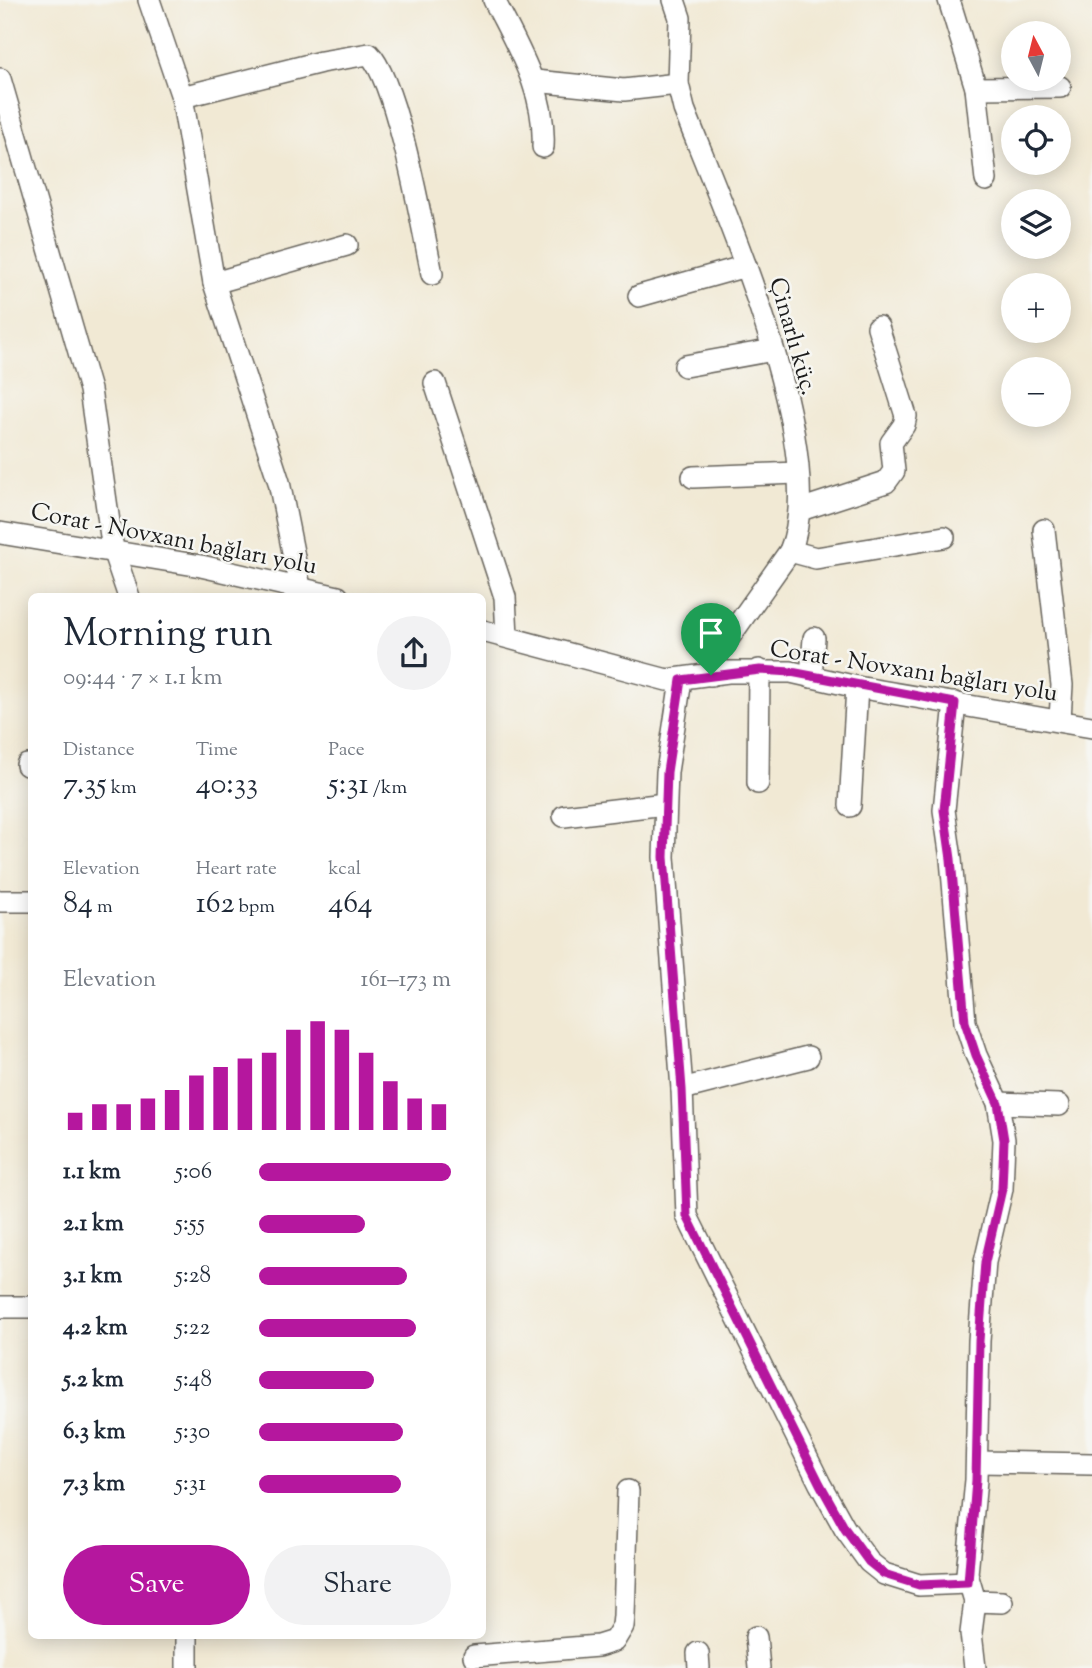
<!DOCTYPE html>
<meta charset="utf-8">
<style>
body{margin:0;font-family:"Sorts Mill Goudy",serif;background:#f2f2f3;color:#1f2937;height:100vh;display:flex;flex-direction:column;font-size:26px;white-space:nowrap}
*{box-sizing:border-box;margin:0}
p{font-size:23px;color:#747a83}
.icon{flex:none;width:38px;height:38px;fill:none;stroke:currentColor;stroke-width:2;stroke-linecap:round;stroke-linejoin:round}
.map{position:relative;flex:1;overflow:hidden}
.panel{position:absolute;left:28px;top:593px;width:458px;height:1046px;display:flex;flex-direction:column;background:#fff;border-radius:10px;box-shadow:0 4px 18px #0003}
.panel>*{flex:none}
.needle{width:46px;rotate:353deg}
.fabs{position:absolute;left:1001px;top:21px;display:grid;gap:14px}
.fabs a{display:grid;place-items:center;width:70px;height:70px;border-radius:50%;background:#fff;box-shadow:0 4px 18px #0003;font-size:35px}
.pin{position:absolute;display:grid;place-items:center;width:60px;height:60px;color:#fff;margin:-72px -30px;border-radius:50% 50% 50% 0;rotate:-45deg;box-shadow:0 0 7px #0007}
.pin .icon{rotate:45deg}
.round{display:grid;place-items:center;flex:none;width:74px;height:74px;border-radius:37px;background:#f2f2f3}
.overview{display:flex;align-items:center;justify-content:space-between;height:119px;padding:0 35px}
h1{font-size:38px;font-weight:600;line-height:52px}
.stats{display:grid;grid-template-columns:repeat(3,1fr);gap:10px;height:119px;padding:7px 35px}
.stats div{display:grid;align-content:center}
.stats b{font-size:30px;font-weight:600}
.stats small{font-size:19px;font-weight:400}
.stats p{font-size:19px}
.chart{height:196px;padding:14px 35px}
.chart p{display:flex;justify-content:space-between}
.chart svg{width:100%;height:126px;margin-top:7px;stroke:#b5179e;stroke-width:6}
.cta{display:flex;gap:14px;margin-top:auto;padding:14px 35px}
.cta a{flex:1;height:80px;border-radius:42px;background:#b5179e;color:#fff;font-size:28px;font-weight:600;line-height:80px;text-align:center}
.cta a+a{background:#f2f2f3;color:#1f2937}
ul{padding:0 35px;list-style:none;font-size:23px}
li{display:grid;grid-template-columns:112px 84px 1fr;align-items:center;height:52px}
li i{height:18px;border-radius:9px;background:#b5179e}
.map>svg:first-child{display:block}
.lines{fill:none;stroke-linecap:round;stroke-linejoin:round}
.minor-casing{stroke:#67645c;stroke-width:24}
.minor{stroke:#fff;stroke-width:21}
.route-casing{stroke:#fff;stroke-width:14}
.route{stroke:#b5179e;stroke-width:9}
.labels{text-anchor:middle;stroke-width:5;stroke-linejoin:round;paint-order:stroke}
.street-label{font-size:24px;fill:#1c1c1c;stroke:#f6f6f2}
</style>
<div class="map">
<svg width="1092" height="1668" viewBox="0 0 1092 1668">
<rect width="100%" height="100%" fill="#f6f6f2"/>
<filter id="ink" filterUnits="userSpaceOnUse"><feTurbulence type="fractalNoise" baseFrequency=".0143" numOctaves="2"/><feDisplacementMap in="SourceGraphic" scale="14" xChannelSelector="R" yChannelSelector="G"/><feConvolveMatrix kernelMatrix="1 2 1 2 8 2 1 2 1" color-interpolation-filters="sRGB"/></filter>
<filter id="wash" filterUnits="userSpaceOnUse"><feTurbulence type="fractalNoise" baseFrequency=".00686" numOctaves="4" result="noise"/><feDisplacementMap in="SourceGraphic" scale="28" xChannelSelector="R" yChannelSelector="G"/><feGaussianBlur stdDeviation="1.57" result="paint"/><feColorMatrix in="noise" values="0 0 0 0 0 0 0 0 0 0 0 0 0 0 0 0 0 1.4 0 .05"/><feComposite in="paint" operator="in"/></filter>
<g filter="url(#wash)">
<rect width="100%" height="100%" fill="#f1e9d4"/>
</g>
<g filter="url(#ink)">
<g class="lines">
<defs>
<g id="minor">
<polyline points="149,0 182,97 214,283 279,482 302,597"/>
<path d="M494 0C518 48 546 92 543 147"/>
<path d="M674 0 680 18 678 84 684 109C723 208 832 452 790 551L718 653 711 675"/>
<polyline points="949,0 976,88 986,180"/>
<polyline points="0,79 90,390 113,550 129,597"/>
<polyline points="535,81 624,90 678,84"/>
<polyline points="976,88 1060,87"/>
<path d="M182 97 321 62 369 54C397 81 423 230 432 274"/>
<polyline points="214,283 347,245"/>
<polyline points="639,296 746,266"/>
<polyline points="685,366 773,350"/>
<polyline points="435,383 505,597 507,636"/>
<polyline points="693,477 797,473"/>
<polyline points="800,510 886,482 894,471 891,443 904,425 906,416 878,327"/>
<polyline points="1044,530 1062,685 1060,719"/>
<polyline points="0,533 201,566 338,597"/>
<polyline points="790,551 816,558 944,537"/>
<polyline points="483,631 667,680 728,672 791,672 857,687 1092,727"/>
<polyline points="811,677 814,638"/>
<polyline points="681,680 667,772 664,857 682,1089 687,1216 820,1484 845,1529 869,1562 884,1574 919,1585 968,1583"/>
<polyline points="955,703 944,810 951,859 965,1022 976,1055 998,1103 1004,1140 1002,1189 985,1262 979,1341 976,1480 967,1574 975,1601 1002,1602"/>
<polyline points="27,765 32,765"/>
<polyline points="758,783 759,670"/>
<polyline points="850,806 857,687"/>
<polyline points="564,816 665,804"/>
<polyline points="0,901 32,901"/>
<polyline points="682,1089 808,1057"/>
<polyline points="998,1103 1059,1105"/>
<polyline points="0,1307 32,1307"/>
<polyline points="977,1462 1092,1464"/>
<polyline points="975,1601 971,1633 975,1668"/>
<polyline points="187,1636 187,1668"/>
<polyline points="756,1637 759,1668"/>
<polyline points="698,1653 699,1668"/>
<polyline points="474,1656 598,1646 614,1641 623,1626 624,1616 628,1491"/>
</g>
</defs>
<use href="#minor" class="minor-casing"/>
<use href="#minor" class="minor"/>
</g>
</g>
<g class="lines" filter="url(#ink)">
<defs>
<polygon id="route" points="760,670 791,672 955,703 944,810 951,859 965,1022 976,1055 998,1103 1004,1140 1002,1189 985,1262 979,1341 976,1480 968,1583 919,1585 884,1574 869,1562 845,1529 820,1484 687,1216 682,1089 664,857 667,772 681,680"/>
</defs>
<use href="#route" class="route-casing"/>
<use href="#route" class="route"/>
</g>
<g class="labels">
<g class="street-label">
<text transform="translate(794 336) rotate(74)" y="8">Çinarlı küç.</text>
<text transform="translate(174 538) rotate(11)" y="8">Corat - Novxanı bağları yolu</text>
<text transform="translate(914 670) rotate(9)" y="8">Corat - Novxanı bağları yolu</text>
</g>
</g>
</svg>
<div class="fabs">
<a><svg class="needle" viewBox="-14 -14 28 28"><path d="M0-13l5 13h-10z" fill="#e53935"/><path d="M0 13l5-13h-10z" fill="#747a83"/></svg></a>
<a><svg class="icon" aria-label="locate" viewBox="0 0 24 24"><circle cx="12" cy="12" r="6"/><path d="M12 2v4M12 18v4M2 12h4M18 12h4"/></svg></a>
<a><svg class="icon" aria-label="layers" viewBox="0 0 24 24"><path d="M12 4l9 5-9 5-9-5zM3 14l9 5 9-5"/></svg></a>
<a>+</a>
<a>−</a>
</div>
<div class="pin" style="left:711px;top:675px;background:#1e9e55"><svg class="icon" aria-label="arrive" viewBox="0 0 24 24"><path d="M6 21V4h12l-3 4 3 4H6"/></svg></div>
<section class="panel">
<div class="overview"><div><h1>Morning run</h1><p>09:44 · 7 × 1.1 km</p></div><a class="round"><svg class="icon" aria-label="share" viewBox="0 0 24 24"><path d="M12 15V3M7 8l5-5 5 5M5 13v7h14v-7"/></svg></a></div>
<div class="stats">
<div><p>Distance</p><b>7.35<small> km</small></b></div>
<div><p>Time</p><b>40:33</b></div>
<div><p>Pace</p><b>5:31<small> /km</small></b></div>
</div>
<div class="stats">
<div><p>Elevation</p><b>84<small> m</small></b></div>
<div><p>Heart rate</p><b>162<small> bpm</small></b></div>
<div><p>kcal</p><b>464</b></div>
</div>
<div class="chart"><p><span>Elevation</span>161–173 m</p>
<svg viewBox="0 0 160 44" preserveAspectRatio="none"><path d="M5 44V38M15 44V35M25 44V35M35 44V33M45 44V30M55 44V25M65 44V22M75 44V19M85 44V17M95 44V9M105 44V6M115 44V9M125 44V17M135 44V27M145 44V33M155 44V35"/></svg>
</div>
<ul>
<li><b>1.1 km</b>5:06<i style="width:100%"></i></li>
<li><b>2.1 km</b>5:55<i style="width:55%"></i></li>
<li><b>3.1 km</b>5:28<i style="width:77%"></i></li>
<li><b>4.2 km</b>5:22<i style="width:82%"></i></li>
<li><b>5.2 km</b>5:48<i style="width:60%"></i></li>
<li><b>6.3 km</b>5:30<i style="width:75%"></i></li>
<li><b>7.3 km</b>5:31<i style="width:74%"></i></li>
</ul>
<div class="cta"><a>Save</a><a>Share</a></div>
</section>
</div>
